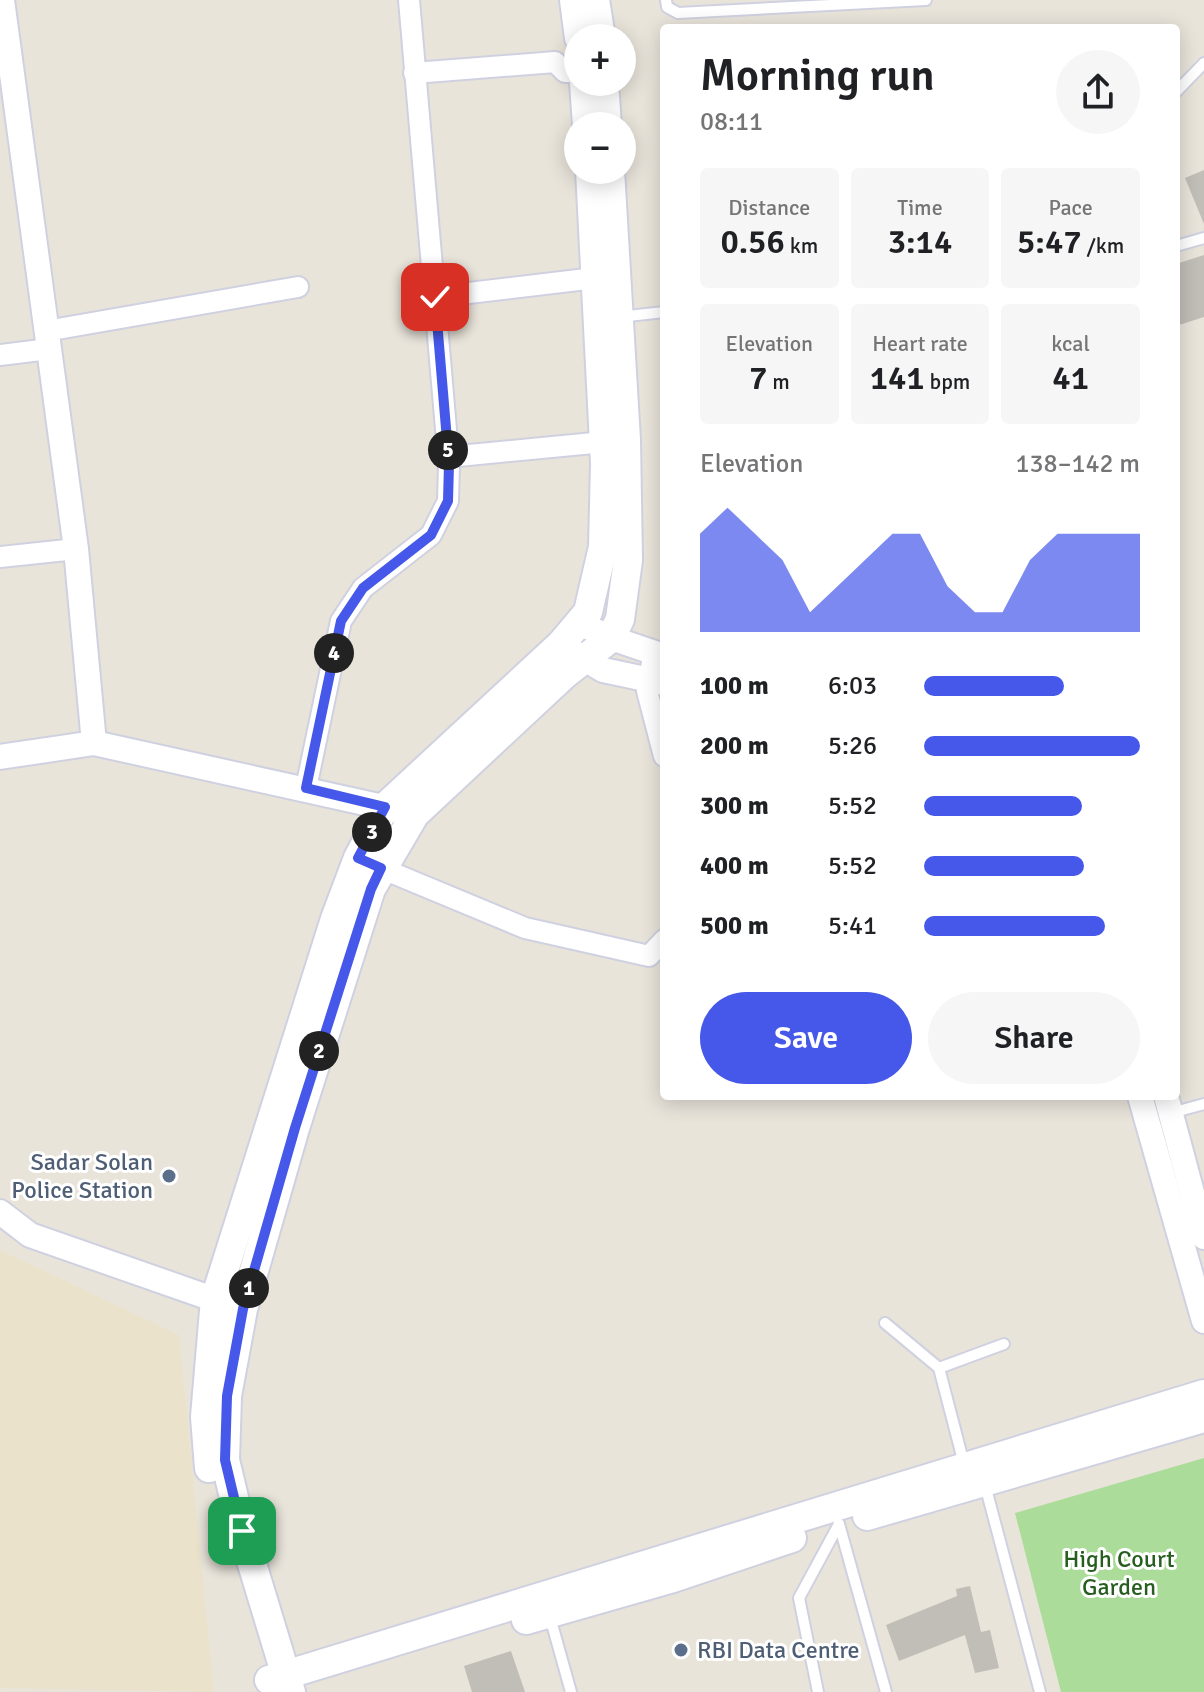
<!DOCTYPE html>
<meta charset="utf-8">
<style>
body{margin:0;font-family:Signika,sans-serif;background:#f6f6f6;color:#202124;height:100vh;display:flex;flex-direction:column;font-size:30px;white-space:nowrap}
*{box-sizing:border-box;margin:0}
p{font-size:26px;color:#757577}
.icon{flex:none;width:44px;height:44px;fill:none;stroke:currentColor;stroke-width:2;stroke-linecap:round;stroke-linejoin:round}
.map{position:relative;flex:1;overflow:hidden}
.drawer{position:absolute;left:660px;top:24px;width:520px;height:1076px;display:flex;flex-direction:column;background:#fff;border-radius:8px;box-shadow:0 4px 20px #0003}
.drawer>*{flex:none}
.tools{position:absolute;left:564px;top:24px;display:grid;gap:16px}
.tools a{display:grid;place-items:center;width:72px;height:72px;border-radius:50%;background:#fff;box-shadow:0 4px 20px #0003;font-size:40px}
.pin{position:absolute;display:grid;place-items:center;width:68px;height:68px;color:#fff;margin:-34px;border-radius:16px;box-shadow:0 4px 12px #0006}
.km{position:absolute;width:40px;height:40px;margin:-20px;border-radius:50%;background:#222;color:#fff;font-size:22px;line-height:40px;text-align:center}
.round{display:grid;place-items:center;flex:none;width:84px;height:84px;border-radius:42px;background:#f6f6f6}
.head{display:flex;align-items:center;justify-content:space-between;height:136px;padding:0 40px}
h1{font-size:44px;font-weight:600;line-height:60px}
.figures{display:grid;grid-template-columns:repeat(3,1fr);gap:12px;height:136px;padding:8px 40px}
.figures div{display:grid;align-content:center;border-radius:8px;background:#f6f6f6;text-align:center}
.figures b{font-size:34px;font-weight:600}
.figures small{font-size:22px;font-weight:400}
.figures p{font-size:22px}
.chart{height:224px;padding:16px 40px}
.chart p{display:flex;justify-content:space-between}
.chart svg{width:100%;height:144px;margin-top:8px;fill:#4658ea;opacity:.7}
.button{display:flex;gap:16px;margin-top:auto;padding:16px 40px}
.button a{flex:1;height:92px;border-radius:48px;background:#4658ea;color:#fff;font-size:32px;font-weight:600;line-height:92px;text-align:center}
.button a+a{background:#f6f6f6;color:#202124}
ul{padding:0 40px;list-style:none;font-size:26px}
li{display:grid;grid-template-columns:128px 96px 1fr;align-items:center;height:60px}
li i{height:20px;border-radius:10px;background:#4658ea}
.map>svg:first-child{display:block}
.education{fill:#eae2ca}
.green{fill:#acdc9a}
.building{fill:#c1bdb7}
.lines{fill:none;stroke-linecap:round;stroke-linejoin:round}
.service-casing{stroke:#d0d1e0;stroke-width:14}
.minor-casing{stroke:#d0d1e0;stroke-width:24}
.tertiary-casing{stroke:#d0d1e0;stroke-width:28}
.secondary-casing{stroke:#d0d1e0;stroke-width:32}
.service{stroke:#fff;stroke-width:10}
.minor{stroke:#fff;stroke-width:20}
.tertiary{stroke:#fff;stroke-width:24}
.secondary{stroke:#fff;stroke-width:28}
.route-casing{stroke:#fff;stroke-width:16}
.route{stroke:#4658ea;stroke-width:10}
.service-dot{fill:#5c6f8a;stroke:#fff;stroke-width:3}
.labels{text-anchor:middle;stroke-width:6;stroke-linejoin:round;paint-order:stroke}
.service-label{font-size:24px;fill:#4e5e75;stroke:#fff;text-anchor:end}
.park-label{font-size:24px;fill:#275e1f;stroke:#fff}
</style>
<div class="map">
<svg width="1204" height="1692" viewBox="0 0 1204 1692">
<rect width="100%" height="100%" fill="#e9e4da"/>
<polygon class="education" points="0,1250 179,1335 214,1692 0,1688"/>
<polygon class="green" points="1204,1458 1204,1692 1061,1692 1015,1513"/>
<g class="building">
<polygon points="1204,170 1204,224 1185,178"/>
<polygon points="1204,255 1204,317 1176,326 1176,264"/>
<polygon points="970,1586 981,1632 990,1630 999,1668 975,1673 965,1635 899,1661 886,1625 957,1596 956,1589"/>
<polygon points="511,1651 525,1692 472,1692 464,1666"/>
</g>
<g class="lines">
<defs>
<g id="service">
<polyline points="666,0 667,7 678,13 926,0"/>
<polyline points="1176,92 1204,63"/>
<polyline points="1176,246 1204,238"/>
<polyline points="619,317 664,312"/>
<polyline points="1171,1113 1204,1104"/>
<polyline points="885,1323 939,1368 964,1464"/>
<polyline points="939,1368 1004,1344"/>
<polyline points="985,1485 1040,1692"/>
<polyline points="839,1524 886,1692"/>
<polyline points="550,1617 571,1692"/>
<polyline points="818,1692 799,1598 839,1524"/>
</g>
<g id="minor">
<polyline points="414,73 555,62 565,72 578,72"/>
<polyline points="435,297 595,278"/>
<polyline points="46,331 298,287"/>
<polyline points="0,355 49,349"/>
<polyline points="448,457 604,442"/>
<polyline points="0,557 76,549"/>
<polyline points="654,651 647,691 664,756"/>
<polyline points="306,788 341,621 363,588 431,535 448,501 449,464 409,0"/>
<polyline points="371,864 525,928 649,956 664,940"/>
</g>
<g id="tertiary">
<polyline points="2,0 76,549 94,743"/>
<polyline points="579,623 611,638 664,656"/>
<polyline points="570,650 603,670 664,683"/>
<polyline points="0,757 94,743 401,811"/>
<polyline points="1140,1096 1204,1321"/>
<polyline points="1166,1096 1204,1237"/>
<polyline points="0,1212 30,1235 233,1306"/>
</g>
<g id="secondary">
<polyline points="574,0 579,38"/>
<polyline points="595,0 601,38"/>
<polyline points="584,82 587,126"/>
<polyline points="604,82 607,126"/>
<polyline points="209,1468 205,1417 215,1299 335,919 358,858 385,807 561,644 588,612 603,547 605,463 590,170"/>
<polyline points="867,1516 1204,1418"/>
<polyline points="526,1620 673,1578 792,1538"/>
<polyline points="269,1680 1204,1394"/>
<polyline points="291,1692 242,1531 225,1460 227,1396 243,1309 295,1128 371,889 415,814 564,675 611,638 620,619 628,560 626,440 610,170"/>
</g>
</defs>
<use href="#service" class="service-casing"/>
<use href="#minor" class="minor-casing"/>
<use href="#tertiary" class="tertiary-casing"/>
<use href="#secondary" class="secondary-casing"/>
<use href="#service" class="service"/>
<use href="#minor" class="minor"/>
<use href="#tertiary" class="tertiary"/>
<use href="#secondary" class="secondary"/>
</g>
<g class="lines">
<defs>
<polyline id="route" points="242,1531 225,1460 227,1396 243,1309 295,1128 371,889 381,868 358,858 385,807 306,788 341,621 363,588 431,535 448,501 449,464 435,297"/>
</defs>
<use href="#route" class="route-casing"/>
<use href="#route" class="route"/>
</g>
<g class="service-dot">
<circle cx="169" cy="1176" r="8"/>
<circle cx="681" cy="1650" r="8"/>
</g>
<g class="labels">
<g class="service-label">
<text x="153" y="1170">Sadar Solan<tspan x="153" dy="28">Police Station</tspan></text>
<text x="697" y="1658" text-anchor="start">RBI Data Centre</text>
</g>
<g class="park-label">
<text x="1119" y="1567">High Court<tspan x="1119" dy="28">Garden</tspan></text>
</g>
</g>
</svg>
<div class="tools">
<a>+</a>
<a>−</a>
</div>
<div class="pin" style="left:242px;top:1531px;background:#1e9e55"><svg class="icon" aria-label="arrive" viewBox="0 0 24 24"><path d="M6 21V4h12l-3 4 3 4H6"/></svg></div>
<div class="pin" style="left:435px;top:297px;background:#d93025"><svg class="icon" aria-label="check" viewBox="0 0 24 24"><path d="M5 12l5 5 9-10"/></svg></div>
<b class="km" style="left:249px;top:1288px">1</b>
<b class="km" style="left:319px;top:1051px">2</b>
<b class="km" style="left:372px;top:832px">3</b>
<b class="km" style="left:334px;top:653px">4</b>
<b class="km" style="left:448px;top:450px">5</b>
<section class="drawer">
<div class="head"><div><h1>Morning run</h1><p>08:11</p></div><a class="round"><svg class="icon" aria-label="share" viewBox="0 0 24 24"><path d="M12 15V3M7 8l5-5 5 5M5 13v7h14v-7"/></svg></a></div>
<div class="figures">
<div><p>Distance</p><b>0.56<small> km</small></b></div>
<div><p>Time</p><b>3:14</b></div>
<div><p>Pace</p><b>5:47<small> /km</small></b></div>
</div>
<div class="figures">
<div><p>Elevation</p><b>7<small> m</small></b></div>
<div><p>Heart rate</p><b>141<small> bpm</small></b></div>
<div><p>kcal</p><b>41</b></div>
</div>
<div class="chart"><p><span>Elevation</span>138–142 m</p>
<svg viewBox="0 0 160 44" preserveAspectRatio="none"><path d="M0 44V14L10 6L20 14L30 22L40 38L50 30L60 22L70 14L80 14L90 30L100 38L110 38L120 22L130 14L140 14L150 14L160 14V44z"/></svg>
</div>
<ul>
<li><b>100 m</b>6:03<i style="width:65%"></i></li>
<li><b>200 m</b>5:26<i style="width:100%"></i></li>
<li><b>300 m</b>5:52<i style="width:73%"></i></li>
<li><b>400 m</b>5:52<i style="width:74%"></i></li>
<li><b>500 m</b>5:41<i style="width:84%"></i></li>
</ul>
<div class="button"><a>Save</a><a>Share</a></div>
</section>
</div>
